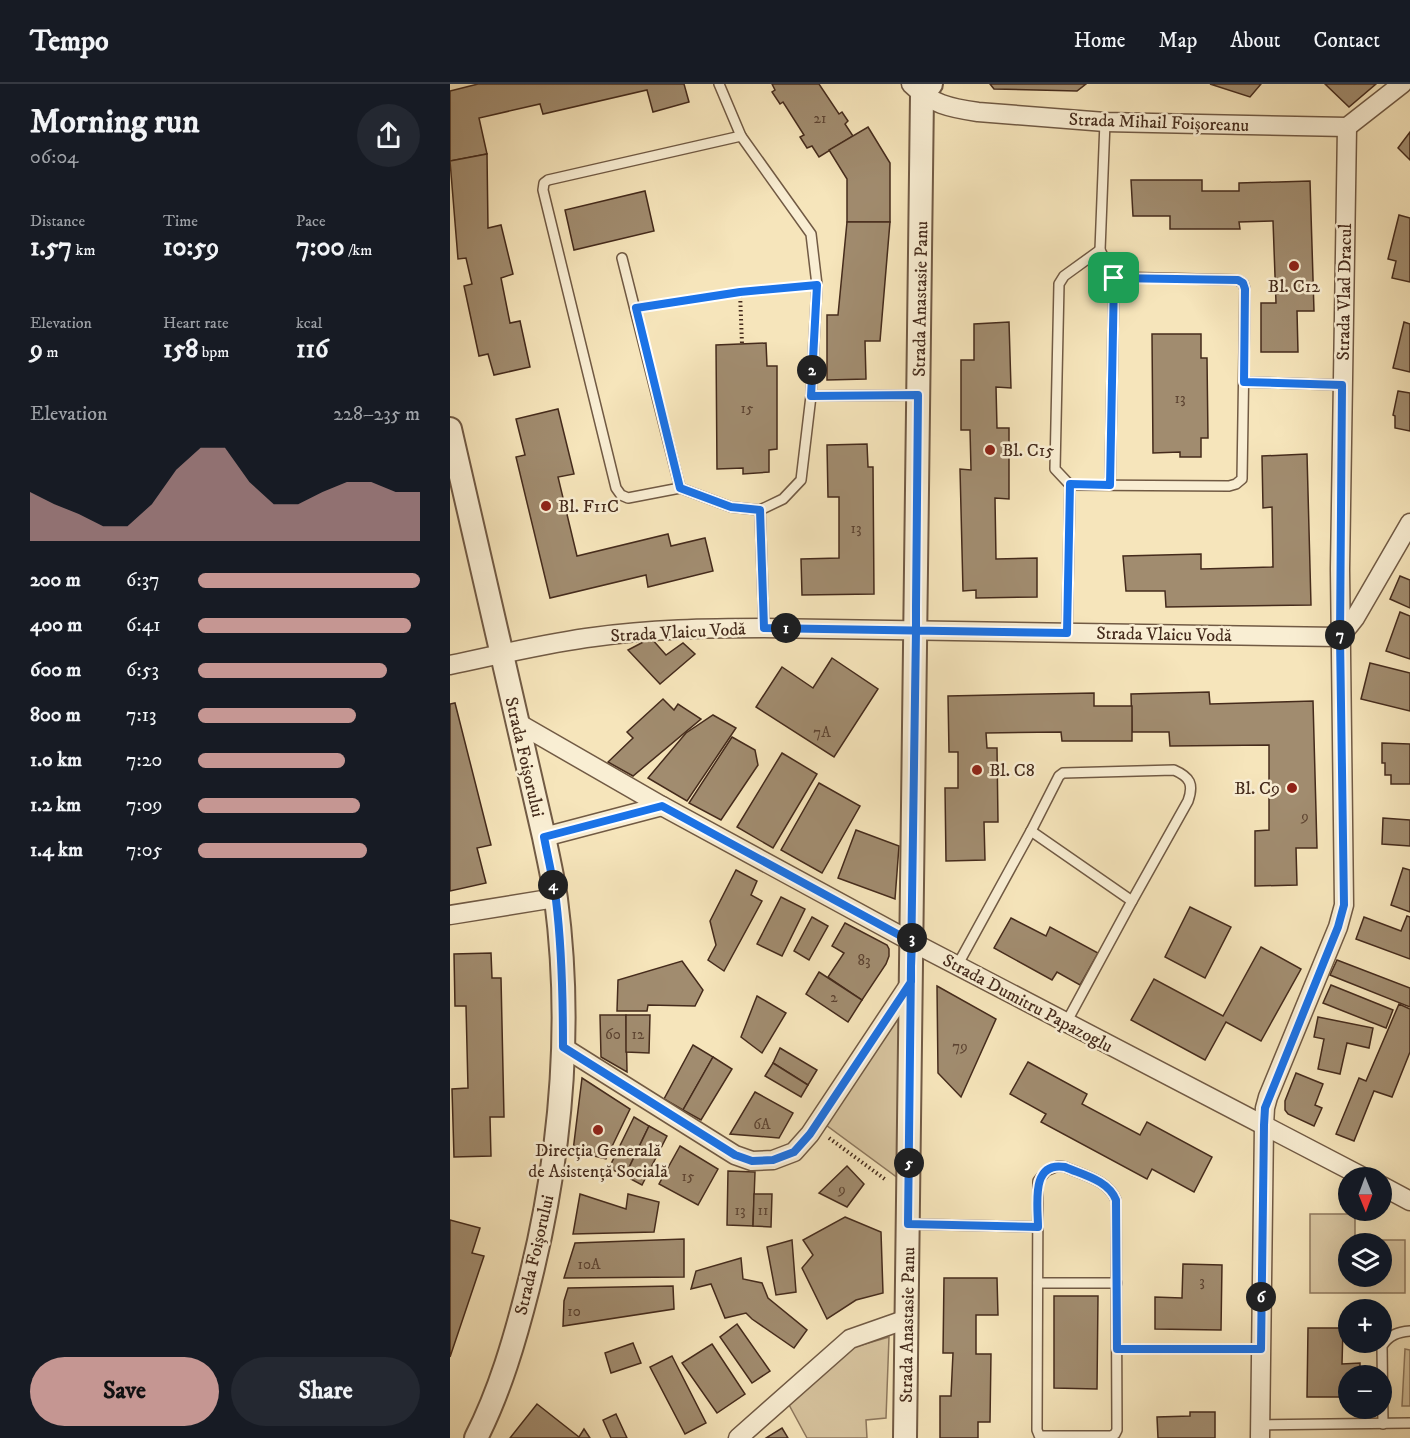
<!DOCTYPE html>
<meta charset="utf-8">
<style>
body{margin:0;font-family:"IM FELL DW Pica",serif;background:#242831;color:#f1f3f6;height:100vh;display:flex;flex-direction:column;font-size:22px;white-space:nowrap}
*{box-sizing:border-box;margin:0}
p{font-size:20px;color:#9ea1a6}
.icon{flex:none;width:33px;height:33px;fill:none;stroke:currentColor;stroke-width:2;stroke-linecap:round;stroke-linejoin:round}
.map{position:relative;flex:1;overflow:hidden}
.side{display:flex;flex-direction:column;background:#171b24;width:450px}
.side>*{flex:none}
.needle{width:39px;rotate:179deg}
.buttons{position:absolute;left:888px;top:1083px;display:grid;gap:12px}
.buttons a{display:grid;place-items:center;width:54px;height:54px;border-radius:50%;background:#171b24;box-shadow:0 6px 24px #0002;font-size:30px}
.pin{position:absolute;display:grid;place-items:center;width:51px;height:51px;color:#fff;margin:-26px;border-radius:12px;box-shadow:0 3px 9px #0006}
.km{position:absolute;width:30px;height:30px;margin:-15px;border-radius:50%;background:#222;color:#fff;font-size:16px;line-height:30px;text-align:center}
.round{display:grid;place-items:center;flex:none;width:63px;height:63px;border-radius:32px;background:#242831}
.overview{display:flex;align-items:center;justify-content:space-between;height:102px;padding:0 30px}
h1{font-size:33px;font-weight:700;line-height:45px}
.figures{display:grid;grid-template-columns:repeat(3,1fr);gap:9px;height:102px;padding:6px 30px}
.figures div{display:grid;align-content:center}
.figures b{font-size:26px;font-weight:700}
.figures small{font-size:16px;font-weight:400}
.figures p{font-size:16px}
.chart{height:168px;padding:12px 30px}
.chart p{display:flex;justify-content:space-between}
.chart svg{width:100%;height:108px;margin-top:6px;fill:#c59692;opacity:.7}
.cta{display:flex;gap:12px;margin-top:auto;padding:12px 30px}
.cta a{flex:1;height:69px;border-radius:36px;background:#c59692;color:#111;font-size:24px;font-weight:700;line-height:69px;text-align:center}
.cta a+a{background:#242831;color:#f1f3f6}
ul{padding:0 30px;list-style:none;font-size:20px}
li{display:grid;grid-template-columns:96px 72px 1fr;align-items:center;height:45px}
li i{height:15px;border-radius:8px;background:#c59692}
header{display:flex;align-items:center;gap:36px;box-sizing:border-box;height:84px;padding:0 30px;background:#171b24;border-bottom:2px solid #363941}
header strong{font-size:28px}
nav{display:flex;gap:33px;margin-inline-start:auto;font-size:21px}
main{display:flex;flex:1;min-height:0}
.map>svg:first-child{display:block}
.green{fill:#d8c5a0;stroke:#8e785e;stroke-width:1.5;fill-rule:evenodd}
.building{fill:#a18c6f;stroke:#452b1c;stroke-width:1.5}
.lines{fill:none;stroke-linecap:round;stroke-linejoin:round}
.service-casing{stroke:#715a44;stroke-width:12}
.minor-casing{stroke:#715a44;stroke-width:21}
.tertiary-casing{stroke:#715a44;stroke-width:26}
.path{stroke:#452b1c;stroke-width:4;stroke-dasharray:1.5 3;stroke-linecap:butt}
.service{stroke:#f9eed3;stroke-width:9}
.minor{stroke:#f9eed3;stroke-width:18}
.tertiary{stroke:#f9eed3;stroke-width:22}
.route-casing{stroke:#fff;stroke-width:12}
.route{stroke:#1a73e8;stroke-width:8}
.poi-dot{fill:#8f2418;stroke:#f9eed3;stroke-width:2}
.labels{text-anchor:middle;stroke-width:5;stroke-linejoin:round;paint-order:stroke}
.number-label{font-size:15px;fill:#5c4331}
.street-label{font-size:18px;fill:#452b1c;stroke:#f9eed3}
.poi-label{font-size:18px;fill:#452b1c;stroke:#f9eed3;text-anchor:start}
</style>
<header>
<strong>Tempo</strong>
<nav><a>Home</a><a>Map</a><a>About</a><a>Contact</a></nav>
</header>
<main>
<section class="side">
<div class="overview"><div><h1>Morning run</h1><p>06:04</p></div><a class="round"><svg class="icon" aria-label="share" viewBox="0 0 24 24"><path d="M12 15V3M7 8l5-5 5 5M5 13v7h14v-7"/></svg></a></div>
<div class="figures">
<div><p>Distance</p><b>1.57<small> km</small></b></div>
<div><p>Time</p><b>10:59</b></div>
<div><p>Pace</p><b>7:00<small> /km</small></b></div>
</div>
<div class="figures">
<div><p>Elevation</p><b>9<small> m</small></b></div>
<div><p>Heart rate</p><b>158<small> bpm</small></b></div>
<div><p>kcal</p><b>116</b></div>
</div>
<div class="chart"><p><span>Elevation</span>228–235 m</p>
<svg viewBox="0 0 160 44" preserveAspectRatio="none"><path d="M0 44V24L10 29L20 33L30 38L40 38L50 29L60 15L70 6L80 6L90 20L100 29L110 29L120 24L130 20L140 20L150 24L160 24V44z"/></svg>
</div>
<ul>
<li><b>200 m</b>6:37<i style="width:100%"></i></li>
<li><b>400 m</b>6:41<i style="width:96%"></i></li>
<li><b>600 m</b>6:53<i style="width:85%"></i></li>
<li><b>800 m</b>7:13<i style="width:71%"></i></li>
<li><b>1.0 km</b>7:20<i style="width:66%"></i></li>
<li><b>1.2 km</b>7:09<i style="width:73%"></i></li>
<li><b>1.4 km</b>7:05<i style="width:76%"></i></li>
</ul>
<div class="cta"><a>Save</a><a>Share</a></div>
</section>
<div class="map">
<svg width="960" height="1354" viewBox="0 0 960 1354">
<rect width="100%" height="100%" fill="#f6e5bb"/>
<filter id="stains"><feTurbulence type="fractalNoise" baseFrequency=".00333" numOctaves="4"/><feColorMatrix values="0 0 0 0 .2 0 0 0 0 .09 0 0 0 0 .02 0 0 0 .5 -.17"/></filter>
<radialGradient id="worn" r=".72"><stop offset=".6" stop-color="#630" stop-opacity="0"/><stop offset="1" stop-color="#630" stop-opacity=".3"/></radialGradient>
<g class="green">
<polygon points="451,930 448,1094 376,1041"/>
<path d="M860 1130H905V1156H955V1209H860ZM898 1160H932V1192H898Z"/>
<polygon points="439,1253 436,1334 416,1336 417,1354 357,1354 338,1319 401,1264"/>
<polygon points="955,1265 960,1266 960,1322 952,1322"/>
</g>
<g class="building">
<polygon points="28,0 234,0 239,18 203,28 197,6 93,30 90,20 29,34 37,70 0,77 0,7"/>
<polygon points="322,0 369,0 389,30 392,28 398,37 395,40 403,52 369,73 362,62 357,64 350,53 354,51 333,18 330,20 322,8 325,6"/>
<polygon points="540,0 636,0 627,7 544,5"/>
<polygon points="760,0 811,0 800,13"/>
<polygon points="875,0 926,0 899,23"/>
<polygon points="418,43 440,79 440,138 397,138 397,95 379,66"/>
<polygon points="960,48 960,76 948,64"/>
<polygon points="37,70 38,144 51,141 63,190 51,194 60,239 70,237 80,283 44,291 38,270 29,272 14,202 22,200 16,174 8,175 0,77"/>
<polygon points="681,96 752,96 752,107 789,107 789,99 860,97 864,227 847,227 848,268 811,268 811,219 826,219 823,137 789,138 790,145 720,145 720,132 683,132"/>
<polygon points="195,107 204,147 124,166 115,126"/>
<polygon points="949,131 960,134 960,198 942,194 946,177 938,175"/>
<polygon points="397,138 440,138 430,257 415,257 416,295 377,296 377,231 388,231"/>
<polygon points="559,238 561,304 546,303 547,344 559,344 559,415 545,414 546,475 587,474 587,513 526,514 526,506 513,507 510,385 521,386 520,346 511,346 511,276 524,276 524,240"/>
<polygon points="954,238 960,240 960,288 943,284"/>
<polygon points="702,250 751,250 751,274 757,274 758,354 751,354 751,373 730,373 730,368 703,369"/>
<polygon points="316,259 317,282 327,282 327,365 319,366 319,388 293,390 293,384 267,385 266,261"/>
<polygon points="948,307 960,309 960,347 945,344 945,332 943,331"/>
<polygon points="108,325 124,390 108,393 127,472 218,450 221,462 255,454 263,487 198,503 196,491 100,514 66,373 75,371 66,335"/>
<polygon points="417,360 418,383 423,383 424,510 352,511 351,475 389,474 389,413 378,413 377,361"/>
<polygon points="857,370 861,521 716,523 715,507 676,507 673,472 751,470 751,485 823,483 822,423 813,424 812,372"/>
<polygon points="950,492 960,496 960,524 940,515"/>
<polygon points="950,528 960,532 960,575 936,567"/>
<polygon points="201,554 216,571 233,559 245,570 210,600 178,566"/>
<polygon points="382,574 428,605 384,673 306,623 332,583 363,604"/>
<polygon points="920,579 960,589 960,627 911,615"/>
<polygon points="759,608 760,620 863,617 867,764 846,764 847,801 805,802 805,747 819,746 819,661 720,662 719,648 682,648 681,610"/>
<polygon points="644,609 644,622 682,622 682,657 612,657 611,648 536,649 537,664 547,664 548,738 534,738 535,776 496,777 495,704 508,704 508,668 499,668 498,612"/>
<polygon points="213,615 224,626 228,620 251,635 183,692 158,678 183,654 177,648"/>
<polygon points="5,619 41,761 27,764 36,799 0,807 0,620"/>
<polygon points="263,631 286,644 237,717 198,694 236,649"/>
<polygon points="282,653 305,666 308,681 271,736 239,719"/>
<polygon points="932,659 960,660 960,700 941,700 941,691 935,691 935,679 932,679"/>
<polygon points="332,669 367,690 323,764 287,743"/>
<polygon points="369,699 410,722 372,789 331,766"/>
<polygon points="933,734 960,736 960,762 932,760"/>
<polygon points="406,746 449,762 445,815 388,794"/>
<polygon points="953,784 960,786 960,828 941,821"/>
<polygon points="286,786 307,797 301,811 312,817 274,887 258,876 266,861 260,837"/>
<polygon points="331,813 355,825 332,872 307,860"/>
<polygon points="740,823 781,843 755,894 715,873"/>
<polygon points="957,832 960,833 960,875 906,855 914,833 951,847"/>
<polygon points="362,833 378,842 359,876 344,867"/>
<polygon points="561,834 596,852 600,843 648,869 630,901 607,888 602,896 544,864"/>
<polygon points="395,839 437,861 439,865 439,872 436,880 412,916 378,893 394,869 382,862"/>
<polygon points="811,863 851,885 811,957 776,938 755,976 681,936 704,895 773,932"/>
<polygon points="41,869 42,894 51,894 54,1033 40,1033 41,1072 4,1073 2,1005 18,1004 16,922 5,922 4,870"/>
<polygon points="887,876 960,904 960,923 880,891"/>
<polygon points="232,877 253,906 245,922 198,921 197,927 167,927 168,896"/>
<polygon points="369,888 412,916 398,938 356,910"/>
<polygon points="881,901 943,926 936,944 873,919"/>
<polygon points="487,902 546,935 511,1013 488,989"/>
<polygon points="307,912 336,929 312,969 291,953"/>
<polygon points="949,920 960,925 960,968 942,1013 924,1007 904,1057 886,1050 909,994 916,997"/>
<polygon points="150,931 176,931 177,988 151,973"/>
<polygon points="176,931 200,931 199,969 176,968"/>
<polygon points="868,933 923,944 919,964 897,959 890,990 868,985 874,955 864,953"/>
<polygon points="243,961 263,973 233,1026 214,1015"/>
<polygon points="330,964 367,986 358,1001 323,979"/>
<polygon points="263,973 282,985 251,1036 233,1026"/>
<polygon points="578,978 637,1010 632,1020 690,1051 697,1038 762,1073 744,1108 702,1085 697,1095 591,1038 596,1030 560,1010"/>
<polygon points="323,979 358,1001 351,1013 315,992"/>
<polygon points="846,989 873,1000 865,1021 872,1024 864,1042 838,1030 835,1026 835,1017"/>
<polygon points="132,994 180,1025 156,1075 123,1067"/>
<polygon points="305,1008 343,1029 329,1054 280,1050"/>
<polygon points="184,1033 199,1042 175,1092 159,1084"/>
<polygon points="199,1042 217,1052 192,1101 175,1092"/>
<polygon points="230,1062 268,1085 248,1121 209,1100"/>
<polygon points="397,1082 414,1100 397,1123 369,1109"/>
<polygon points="278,1087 305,1088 303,1142 277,1141"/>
<polygon points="130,1110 176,1125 178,1110 209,1118 204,1148 123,1150"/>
<polygon points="304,1110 322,1110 321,1143 303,1142"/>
<polygon points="395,1133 431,1148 433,1209 406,1216 377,1235 352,1184 363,1171 353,1156"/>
<polygon points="0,1136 30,1144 22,1169 34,1172 0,1273"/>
<polygon points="234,1155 234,1193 114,1194 125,1159"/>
<polygon points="342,1156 346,1208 326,1211 317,1163"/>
<polygon points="291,1174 293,1195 312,1199 318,1214 357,1246 344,1264 302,1235 296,1229 275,1234 261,1200 241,1205 246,1187"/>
<polygon points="733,1180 772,1181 771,1246 705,1245 705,1213 732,1214"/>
<polygon points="494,1194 547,1194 548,1231 526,1231 526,1270 541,1270 540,1338 528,1338 528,1354 490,1354 490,1312 501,1312 503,1269 493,1269"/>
<polygon points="223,1202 224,1225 113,1242 114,1217 118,1204"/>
<polygon points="604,1212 648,1212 647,1305 604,1304"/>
<polygon points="287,1240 320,1287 302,1299 270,1253"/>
<polygon points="858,1244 893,1244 892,1280 910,1279 910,1292 898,1292 898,1313 857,1313"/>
<polygon points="183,1259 191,1279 161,1289 155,1269"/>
<polygon points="262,1260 295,1310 267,1329 232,1279"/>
<polygon points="222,1272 256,1339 235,1350 200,1283"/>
<polygon points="87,1320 129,1353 134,1345 140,1354 60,1354"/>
<polygon points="740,1328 765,1328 765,1354 708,1354 707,1333 740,1332"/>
<polygon points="166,1330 177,1354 161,1354 153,1336"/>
<polygon points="332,1344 338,1354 316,1354"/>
</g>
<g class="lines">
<defs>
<g id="service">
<polyline points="269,0 291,52"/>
<polygon points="291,52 361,150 367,201 361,312 351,396 333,415 310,426 281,423 230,404 178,414 171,411 166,404 93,106 94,99 98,96"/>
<polyline points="172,174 230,404"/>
<polyline points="794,298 892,301"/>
<polyline points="361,312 468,311"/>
<polyline points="620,401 779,402 786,400 792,395 795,205 793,199 787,196 664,193 650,166 655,38"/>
<polyline points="660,401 664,193"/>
<polyline points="310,426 314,544"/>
<polyline points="617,549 620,401 605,385 609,200 614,192 650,166"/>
<polyline points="581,747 682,817"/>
<path d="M507 882 581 747 609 692 613 689 724 686C740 693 744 700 738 717L682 817 616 939"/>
<path d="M608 1082 615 1083C633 1091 658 1096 666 1116L667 1346 665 1350 661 1352H592L589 1351 587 1346 588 1097 596 1087Z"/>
<polyline points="458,1140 588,1143"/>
<polyline points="588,1199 667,1199"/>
<polyline points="667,1265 811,1265"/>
<path d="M933 1340 932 1262C939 1251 948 1248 960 1247"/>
<polyline points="810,1341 960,1339"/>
</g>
<g id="minor">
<path d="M461 0C481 20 500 24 528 28L655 38 897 43 952 0"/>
<polyline points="890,553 905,534 960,439"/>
<path d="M0 581C48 571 96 559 144 553 200 545 257 544 314 544L890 553"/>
<polyline points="68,639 212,722 462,858 915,1094"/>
<polyline points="94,753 212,722"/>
<polyline points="0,831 105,814"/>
<polyline points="113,963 285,1071 302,1077 323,1076 344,1068 360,1050 461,898"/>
<polyline points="932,1102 960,1117"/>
<polyline points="288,1354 400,1255 457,1235"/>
<polyline points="810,1354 814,1041 815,1024 818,1013 888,843 894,821 890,485 897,43"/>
</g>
<g id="tertiary">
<path d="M0 345 94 753C98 773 103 794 106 815 123 945 110 1078 78 1204 65 1255 50 1307 26 1354"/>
<polyline points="455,1354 472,11 481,0"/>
</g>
</defs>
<use href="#service" class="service-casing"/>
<use href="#minor" class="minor-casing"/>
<use href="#tertiary" class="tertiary-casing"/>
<g class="path">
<polyline points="290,208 292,260"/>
<polyline points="198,222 290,208 351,203"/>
<polyline points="379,1054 436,1096"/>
</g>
<use href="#service" class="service"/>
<use href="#minor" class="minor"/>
<use href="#tertiary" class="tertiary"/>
</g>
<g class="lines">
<defs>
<path id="route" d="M664 194 660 401 620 400 617 549 314 544 310 426 281 423 230 404 186 224 290 208 367 201 361 312 468 311 466 523V547L461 882V898L360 1050 344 1068 323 1076 302 1077 285 1071 113 963C113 914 112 865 106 816 103 795 98 774 94 753L212 722 462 858 461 882 458 1140 588 1143C588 1121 580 1077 615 1083 633 1091 658 1096 666 1116L667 1265H811L814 1041 815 1024 888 843 894 821 890 553 892 301 794 298 795 205 793 199 788 196 664 194"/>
</defs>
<use href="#route" class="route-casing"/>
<use href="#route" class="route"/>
</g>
<g class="poi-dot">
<circle cx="844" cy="182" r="6"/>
<circle cx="540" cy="366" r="6"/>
<circle cx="96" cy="422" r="6"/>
<circle cx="527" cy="686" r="6"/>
<circle cx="842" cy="704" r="6"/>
<circle cx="148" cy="1046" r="6"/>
</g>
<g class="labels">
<g class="number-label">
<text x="370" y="39">21</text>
<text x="730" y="319">13</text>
<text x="297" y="329">15</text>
<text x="406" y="449">13</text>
<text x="372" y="653">7A</text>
<text x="855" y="737">9</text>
<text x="414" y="881">83</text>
<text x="384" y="918">2</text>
<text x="163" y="955">60</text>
<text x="188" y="955">12</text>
<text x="510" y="967">79</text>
<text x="312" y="1045">6A</text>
<text x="238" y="1097">15</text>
<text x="392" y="1110">9</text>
<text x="290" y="1131">13</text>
<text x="313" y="1131">11</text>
<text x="139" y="1185">10A</text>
<text x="752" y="1202">3</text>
<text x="124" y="1232">10</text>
</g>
<g class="street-label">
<text transform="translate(709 38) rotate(2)" y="6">Strada Mihail Foișoreanu</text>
<text transform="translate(894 208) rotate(-89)" y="6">Strada Vlad Dracul</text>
<text transform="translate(470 215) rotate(-89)" y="6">Strada Anastasie Panu</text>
<text transform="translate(228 548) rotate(-3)" y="6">Strada Vlaicu Vodă</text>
<text transform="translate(714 550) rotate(1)" y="6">Strada Vlaicu Vodă</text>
<text transform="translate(75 673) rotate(77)" y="6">Strada Foișorului</text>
<text transform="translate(578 919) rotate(28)" y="6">Strada Dumitru Papazoglu</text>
<text transform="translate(84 1171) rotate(-77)" y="6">Strada Foișorului</text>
<text transform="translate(457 1241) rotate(-89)" y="6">Strada Anastasie Panu</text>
</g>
<g class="poi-label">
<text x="844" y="208" text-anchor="middle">Bl. C12</text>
<text x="552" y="372">Bl. C15</text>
<text x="108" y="428">Bl. F11C</text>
<text x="539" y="692">Bl. C8</text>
<text x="830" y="710" text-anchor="end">Bl. C9</text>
<text x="148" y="1072" text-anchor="middle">Direcția Generală<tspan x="148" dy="21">de Asistență Socială</tspan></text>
</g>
</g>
<rect width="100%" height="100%" filter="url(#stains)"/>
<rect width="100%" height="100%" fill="url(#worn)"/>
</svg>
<div class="buttons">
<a><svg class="needle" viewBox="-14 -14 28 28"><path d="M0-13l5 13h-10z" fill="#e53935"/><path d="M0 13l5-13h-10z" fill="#9ea1a6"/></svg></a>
<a><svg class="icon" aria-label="layers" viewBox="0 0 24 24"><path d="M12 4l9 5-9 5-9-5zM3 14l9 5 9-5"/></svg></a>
<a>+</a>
<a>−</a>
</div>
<div class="pin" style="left:664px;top:194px;background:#1e9e55"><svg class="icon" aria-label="arrive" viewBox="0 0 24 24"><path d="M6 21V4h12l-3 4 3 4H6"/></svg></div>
<b class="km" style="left:336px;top:544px">1</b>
<b class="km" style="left:362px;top:286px">2</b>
<b class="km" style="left:462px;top:854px">3</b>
<b class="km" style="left:103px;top:801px">4</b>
<b class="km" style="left:459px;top:1079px">5</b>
<b class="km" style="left:811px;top:1213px">6</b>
<b class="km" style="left:890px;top:551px">7</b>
</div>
</main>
